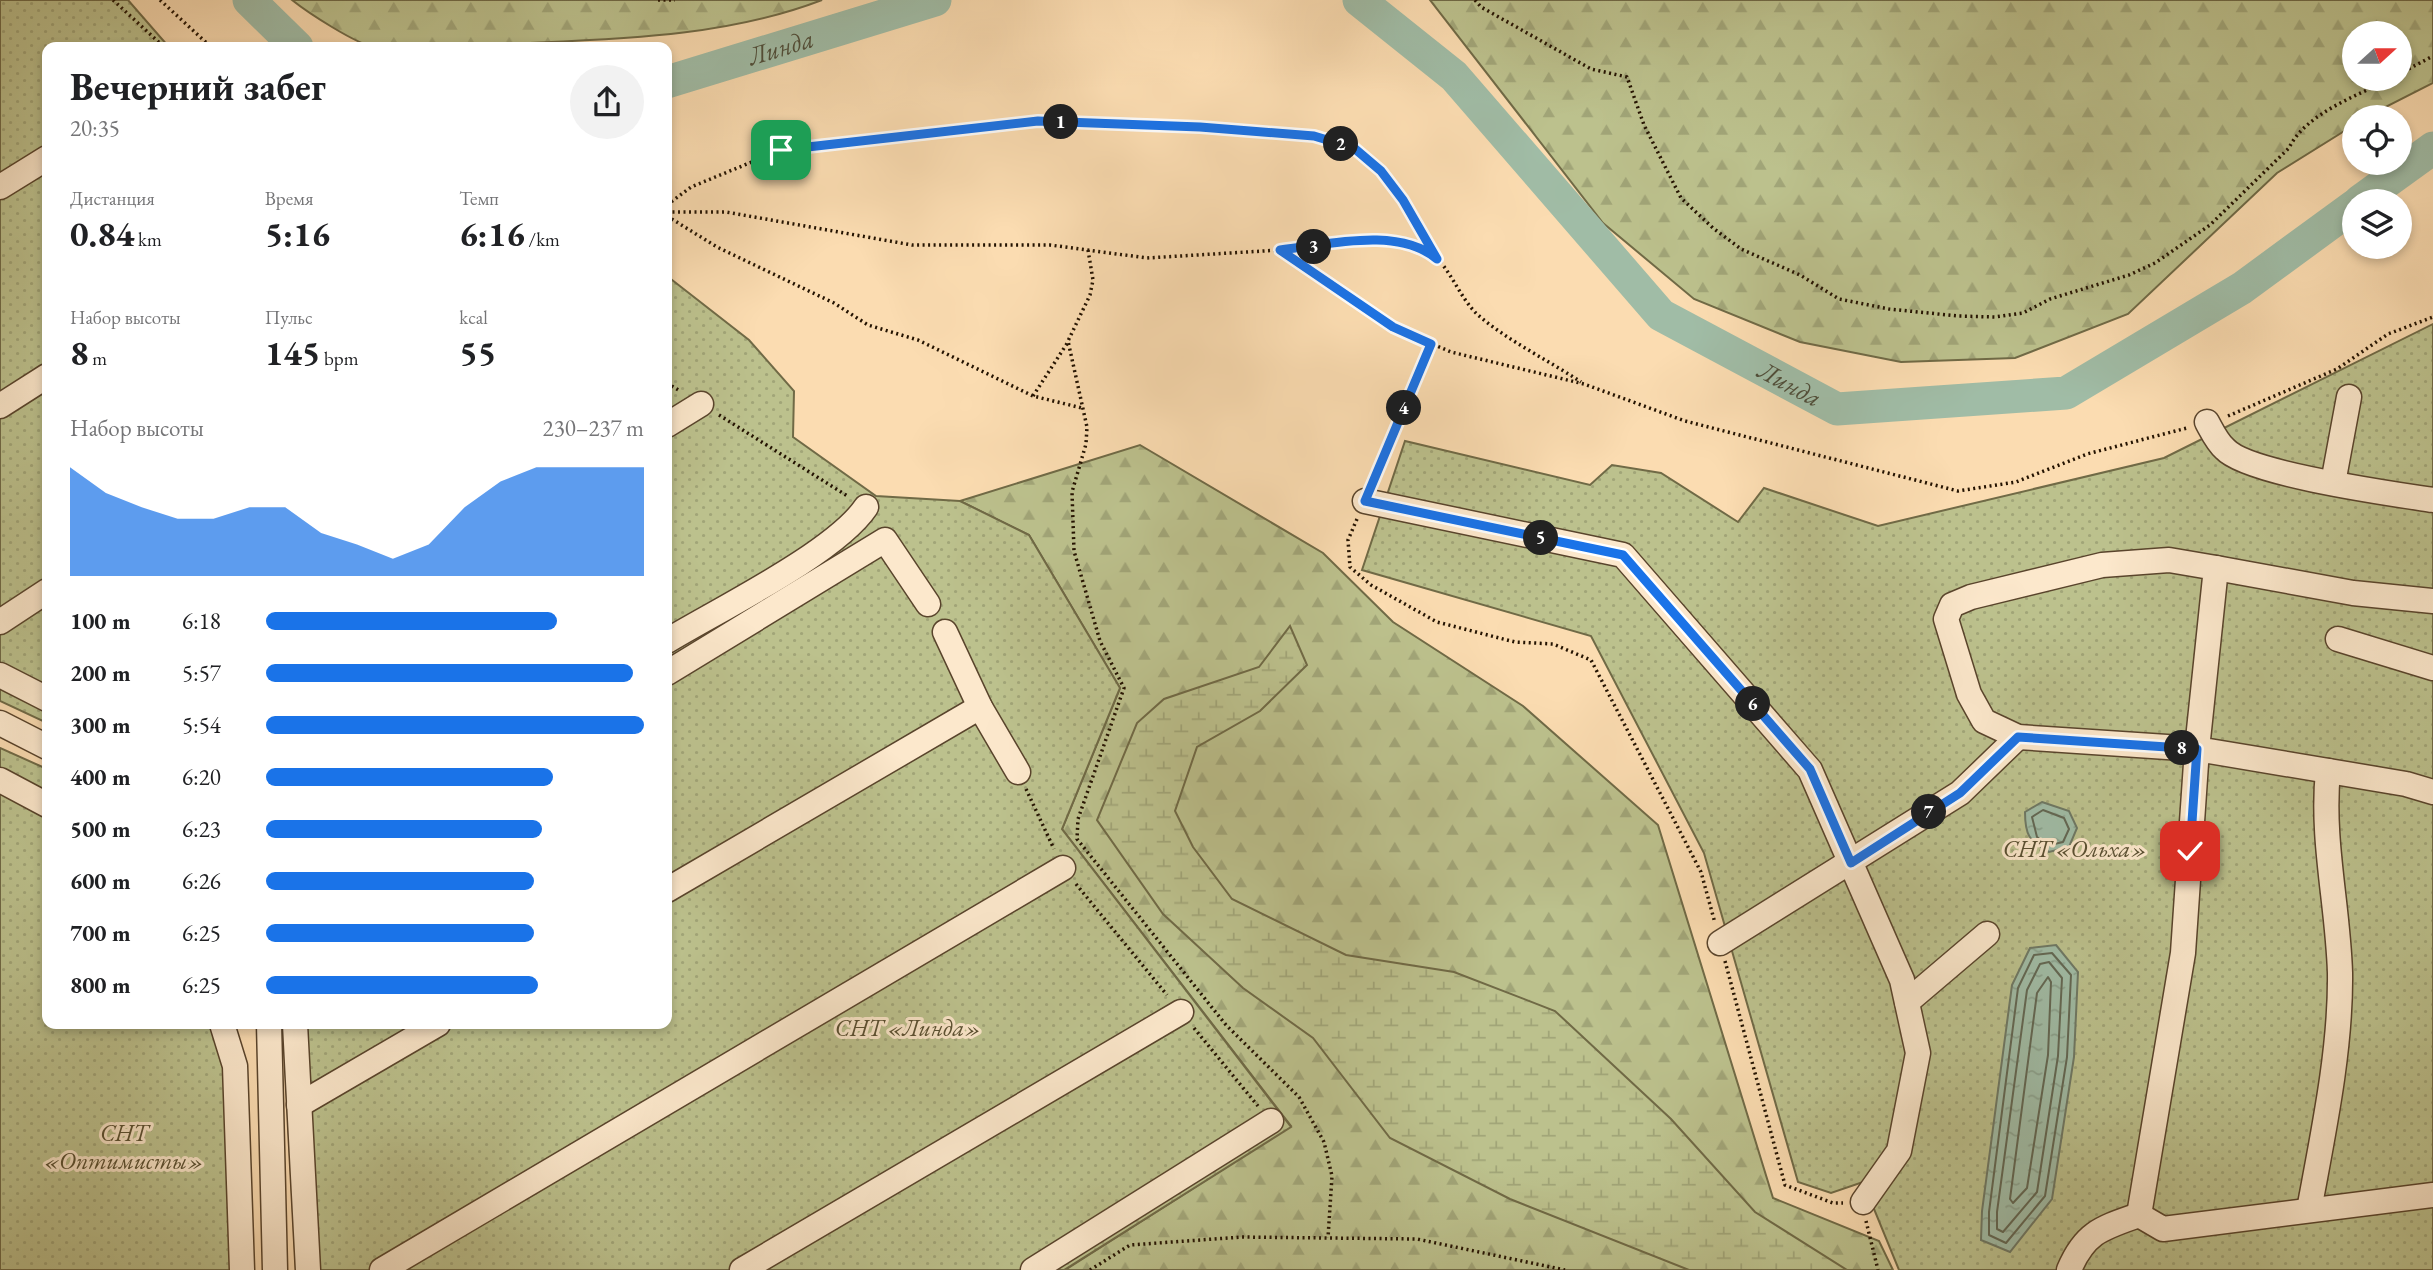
<!DOCTYPE html>
<html lang="ru">
<meta charset="utf-8">
<style>
body{margin:0;font-family:"EB Garamond",serif;background:#f2f2f2;color:#202124;height:100vh;display:flex;flex-direction:column;font-size:26px;white-space:nowrap}
*{box-sizing:border-box;margin:0}
p{font-size:23px;color:#757577}
.icon{flex:none;width:38px;height:38px;fill:none;stroke:currentColor;stroke-width:2;stroke-linecap:round;stroke-linejoin:round}
.map{position:relative;flex:1;overflow:hidden}
.sheet{position:absolute;left:42px;top:42px;width:630px;height:987px;display:flex;flex-direction:column;background:#fff;border-radius:14px;box-shadow:0 4px 10px #0003}
.sheet>*{flex:none}
.needle{width:46px;rotate:69deg}
.fabs{position:absolute;left:2342px;top:21px;display:grid;gap:14px}
.fabs a{display:grid;place-items:center;width:70px;height:70px;border-radius:50%;background:#fff;box-shadow:0 4px 10px #0003;font-size:35px}
.pin{position:absolute;display:grid;place-items:center;width:60px;height:60px;color:#fff;margin:-30px;border-radius:14px;box-shadow:0 4px 10px #0006}
.km{position:absolute;width:35px;height:35px;margin:-18px;border-radius:50%;background:#222;color:#fff;font-size:19px;line-height:35px;text-align:center}
.round{display:grid;place-items:center;flex:none;width:74px;height:74px;border-radius:37px;background:#f2f2f2}
.overview{display:flex;align-items:center;justify-content:space-between;height:119px;padding:0 28px}
h1{font-size:38px;font-weight:700;line-height:52px}
.stats{display:grid;grid-template-columns:repeat(3,1fr);gap:10px;height:119px;padding:7px 28px}
.stats div{display:grid;align-content:center}
.stats b{font-size:35px;font-weight:700}
.stats small{font-size:19px;font-weight:400}
.stats p{font-size:19px}
.chart{height:196px;padding:14px 28px}
.chart p{display:flex;justify-content:space-between}
.chart svg{width:100%;height:126px;margin-top:7px;fill:#1a73e8;opacity:.7}
ul{padding:0 28px;list-style:none;font-size:23px}
li{display:grid;grid-template-columns:112px 84px 1fr;align-items:center;height:52px}
li i{height:18px;border-radius:9px;background:#1a73e8}
.map>svg:first-child{display:block}
.forest{fill:url(#forest-firs);stroke:#706a46;stroke-width:2;fill-rule:evenodd}
.wetland{fill:url(#wetland-marsh);stroke:#706a46;stroke-width:2}
.park{fill:url(#park-dots);stroke:#706a46;stroke-width:2}
.water{fill:url(#water-ripples);stroke:#6e7864;stroke-width:2}
.lines{fill:none;stroke-linecap:round;stroke-linejoin:round}
.shore{stroke:#626753;stroke-width:2}
.river{stroke:#a0bca6;stroke-width:33}
.minor-casing{stroke:#59442c;stroke-width:27}
.path{stroke:#231200;stroke-width:3.5;stroke-dasharray:2 3.5;stroke-linecap:butt}
.minor{stroke:#fce8cc;stroke-width:24}
.route-casing{stroke:#fff;stroke-width:14}
.route{stroke:#1a73e8;stroke-width:9}
.labels{text-anchor:middle;stroke-width:6;stroke-linejoin:round;paint-order:stroke}
.park-label{font-size:24px;font-style:italic;fill:#594f31;stroke:#fce8cc}
.water-label{font-size:26px;font-style:italic;fill:#4f4e3a;stroke:#fce8cc}
</style>
<div class="map">
<svg width="2433" height="1270" viewBox="0 0 2433 1270">
<defs>
<pattern id="forest-firs" width="22" height="20" patternUnits="userSpaceOnUse" patternTransform="scale(1.75)"><rect width="22" height="20" fill="#bcc18d"/><path d="M5 1l3.5 6h-7zM16 11l3.5 6h-7z" fill="#a1a578"/></pattern>
<pattern id="wetland-marsh" width="20" height="14" patternUnits="userSpaceOnUse" patternTransform="scale(1.75)"><rect width="20" height="14" fill="#bcc18d"/><path d="M1 5h8M5 5V1M11 12h8M15 12V8" fill="none" stroke="#a1a578"/></pattern>
<pattern id="park-dots" width="8" height="8" patternUnits="userSpaceOnUse" patternTransform="scale(1.75)"><rect width="8" height="8" fill="#bcc18d"/><path d="M2 2h.1M6 6h.1" fill="none" stroke="#a1a578" stroke-width="1.8" stroke-linecap="round"/></pattern>
<pattern id="water-ripples" width="26" height="14" patternUnits="userSpaceOnUse" patternTransform="scale(1.75)"><rect width="26" height="14" fill="#a0bca6"/><path d="M2 4q2-2 4 0t4 0M15 11q2-2 4 0t4 0" fill="none" stroke="#8aa18d"/></pattern>
</defs>
<rect width="100%" height="100%" fill="#fbdcb1"/>
<filter id="stains"><feTurbulence type="fractalNoise" baseFrequency=".00286" numOctaves="4"/><feColorMatrix values="0 0 0 0 .2 0 0 0 0 .09 0 0 0 0 .02 0 0 0 .5 -.17"/></filter>
<radialGradient id="worn" r=".72"><stop offset=".6" stop-color="#630" stop-opacity="0"/><stop offset="1" stop-color="#630" stop-opacity=".3"/></radialGradient>
<g class="forest">
<path d="M292 0H822C723 38 613 39 508 44 465 46 417 53 375 47 357 45 307 12 292 0Z"/>
<path d="M1430 0H2433V83L2366 117H2354V125L2277 173 2128 314 2015 358 1901 362 1800 342 1694 299 1603 223ZM2399 33V79H2354V33Z"/>
<polygon points="1140,445 1323,553 1393,622 1523,706 1658,825 1773,1198 1879,1241 1893,1270 1065,1270 1291,1126 1062,829 1120,688 1029,535 960,501"/>
</g>
<polygon class="wetland" points="1290,626 1307,665 1260,711 1197,747 1175,811 1193,847 1232,899 1346,955 1454,972 1555,1011 1671,1119 1755,1212 1847,1270 1689,1270 1510,1199 1390,1138 1313,1038 1243,988 1163,914 1097,820 1137,723 1164,699 1259,667"/>
<g class="park">
<polygon points="0,0 128,0 168,46 180,47 47,47 47,723 0,701"/>
<polygon points="667,276 749,340 794,391 793,437 876,496 960,501 1029,535 1120,688 1062,829 1291,1127 1064,1270 296,1270 283,1024 667,1024"/>
<polygon points="2433,324 2433,1270 1899,1270 1863,1182 1831,1193 1798,1182 1704,853 1591,636 1362,570 1405,441 1590,485 1612,465 1661,473 1738,522 1764,488 1878,526 2164,458"/>
<polygon points="0,748 47,769 47,1024 233,1024 253,1270 0,1270"/>
</g>
<g class="water">
<path d="M2042 802 2069 811 2077 828 2069 847 2049 852C2029 841 2025 835 2025 812Z"/>
<polygon points="2056,945 2078,972 2074,1057 2052,1199 2010,1252 1981,1240 1982,1211 2012,985 2030,948"/>
</g>
<g class="lines">
<g class="shore">
<polygon points="2043,810 2064,818 2069,829 2063,842 2050,845 2037,837 2032,817"/>
<polygon points="2052,953 2071,975 2067,1057 2045,1196 2006,1243 1989,1235 1989,1212 2018,988 2034,955"/>
<polygon points="2049,962 2062,978 2058,1056 2037,1192 2003,1232 1997,1229 1997,1212 2027,990 2040,964"/>
<polygon points="2048,977 2051,982 2048,1055 2027,1188 2013,1203 2010,1199 2037,993"/>
</g>
<g class="river">
<polyline points="249,0 297,47"/>
<path id="s1" d="M1359 0 1454 76 1661 315 1837 409 2066 393 2242 288 2354 206"/>
<path id="s2" d="M667 82 935 0"/>
<polyline points="2360,201 2433,148"/>
</g>
<defs>
<g id="minor">
<polyline points="0,187 47,158"/>
<polyline points="0,406 47,376"/>
<path d="M2207 422C2212 431 2217 442 2225 449 2248 474 2394 494 2433 500"/>
<polyline points="667,425 701,404"/>
<polyline points="2333,483 2349,397"/>
<polyline points="1365,501 1623,555 1810,770 1902,980 1918,1053 1899,1151 1863,1202"/>
<polyline points="2216,568 2353,593 2433,601"/>
<polyline points="0,622 47,591"/>
<polyline points="945,632 980,707 1018,772"/>
<polyline points="2338,639 2433,668"/>
<path d="M667 641C718 610 835 553 866 507"/>
<polyline points="667,673 885,540 928,604"/>
<polyline points="0,675 47,699"/>
<polyline points="0,723 47,747"/>
<polyline points="0,780 47,805"/>
<polyline points="667,890 980,707"/>
<polyline points="1720,943 1960,793 2018,737"/>
<polyline points="1907,1002 1987,934"/>
<polyline points="222,1024 235,1066 242,1270"/>
<polyline points="269,1024 275,1270"/>
<polyline points="295,1024 308,1270"/>
<polyline points="299,1105 438,1024"/>
<path d="M2309 1210C2323 1134 2341 1050 2340 973 2338 905 2321 839 2328 771"/>
<polyline points="2139,1215 2183,953 2197,749 2018,737 1984,721 1969,694 1946,619 1952,605 1971,597 2102,565 2169,560 2216,568 2197,749 2406,784 2433,792"/>
<polyline points="382,1270 1063,868"/>
<polyline points="742,1270 1181,1012"/>
<polyline points="1033,1270 1271,1121"/>
<path d="M2069 1270C2085 1232 2102 1228 2139 1215L2163 1229 2433 1195"/>
</g>
</defs>
<use href="#minor" class="minor-casing"/>
<g class="path">
<polyline points="113,0 164,47"/>
<polyline points="160,0 211,47"/>
<polyline points="658,0 675,0"/>
<path d="M1475 0 1481 7 1591 69 1627 77 1644 125 1681 198 1713 228 1741 249 1800 275 1839 299 1889 309 1958 316 1995 317 2023 313 2050 299 2129 275 2155 263 2210 225 2289 148C2306 113 2357 96 2390 79"/>
<polyline points="2399,74 2433,56"/>
<polyline points="667,205 691,187 781,150 1038,121 1262,131 1314,136 1354,148 1381,171 1403,200 1437,259"/>
<polyline points="667,212 726,212 912,245 1050,245 1147,258 1280,250 1393,327 1451,352 1584,384 1685,421 1958,491 2016,482 2087,454 2187,428"/>
<polyline points="667,216 717,247 834,303 868,325 918,340 1033,396 1082,408"/>
<polyline points="1088,250 1093,280 1090,295 1068,341 1087,427 1086,444 1072,492 1074,551 1100,641 1124,688 1078,819 1077,839 1226,1025 1299,1097 1324,1142 1332,1176 1328,1238"/>
<path d="M1282 250C1317 246 1395 232 1425 249 1449 262 1458 297 1478 315 1508 341 1548 360 1581 382"/>
<polyline points="667,383 680,391"/>
<polyline points="1033,396 1068,342"/>
<polyline points="719,415 849,497"/>
<polyline points="2228,416 2337,369 2388,334 2433,317"/>
<polyline points="1372,483 1431,343"/>
<polyline points="1357,519 1348,540 1350,567 1371,585 1437,622 1515,642 1553,644 1591,660 1701,872 1715,923"/>
<polyline points="1026,789 1054,849"/>
<polyline points="1076,884 1167,995"/>
<polyline points="1725,961 1785,1185 1833,1203 1843,1203"/>
<polyline points="1194,1028 1258,1106"/>
<polyline points="1866,1221 1878,1270"/>
<polyline points="1090,1270 1130,1245 1242,1237 1417,1239 1565,1270"/>
</g>
<use href="#minor" class="minor"/>
</g>
<g class="lines">
<defs>
<path id="route" d="M781 150 1038 121 1200 127 1314 136 1354 148 1381 171 1403 200 1437 259C1398 226 1327 245 1280 250L1393 327 1431 344 1365 501 1623 555 1810 769 1851 863 1960 793 2018 737 2197 749 2190 851"/>
</defs>
<use href="#route" class="route-casing"/>
<use href="#route" class="route"/>
</g>
<g class="labels">
<g class="park-label">
<text x="2075" y="857">СНТ «Ольха»</text>
<text x="908" y="1036">СНТ «Линда»</text>
<text x="124" y="1141">СНТ<tspan x="124" dy="28">«Оптимисты»</tspan></text>
</g>
<g class="water-label">
<text dy="9" stroke="none"><textPath href="#s2" startOffset="119">Линда</textPath></text>
<text dy="9" stroke="none"><textPath href="#s1" startOffset="584">Линда</textPath></text>
</g>
</g>
<rect width="100%" height="100%" filter="url(#stains)"/>
<rect width="100%" height="100%" fill="url(#worn)"/>
</svg>
<div class="fabs">
<a><svg class="needle" viewBox="-14 -14 28 28"><path d="M0-13l5 13h-10z" fill="#e53935"/><path d="M0 13l5-13h-10z" fill="#757577"/></svg></a>
<a><svg class="icon" aria-label="locate" viewBox="0 0 24 24"><circle cx="12" cy="12" r="6"/><path d="M12 2v4M12 18v4M2 12h4M18 12h4"/></svg></a>
<a><svg class="icon" aria-label="layers" viewBox="0 0 24 24"><path d="M12 4l9 5-9 5-9-5zM3 14l9 5 9-5"/></svg></a>
</div>
<div class="pin" style="left:781px;top:150px;background:#1e9e55"><svg class="icon" aria-label="arrive" viewBox="0 0 24 24"><path d="M6 21V4h12l-3 4 3 4H6"/></svg></div>
<div class="pin" style="left:2190px;top:851px;background:#d93025"><svg class="icon" aria-label="check" viewBox="0 0 24 24"><path d="M5 12l5 5 9-10"/></svg></div>
<b class="km" style="left:1061px;top:122px">1</b>
<b class="km" style="left:1341px;top:144px">2</b>
<b class="km" style="left:1314px;top:247px">3</b>
<b class="km" style="left:1404px;top:408px">4</b>
<b class="km" style="left:1541px;top:538px">5</b>
<b class="km" style="left:1753px;top:704px">6</b>
<b class="km" style="left:1929px;top:812px">7</b>
<b class="km" style="left:2182px;top:748px">8</b>
<section class="sheet">
<div class="overview"><div><h1>Вечерний забег</h1><p>20:35</p></div><a class="round"><svg class="icon" aria-label="share" viewBox="0 0 24 24"><path d="M12 15V3M7 8l5-5 5 5M5 13v7h14v-7"/></svg></a></div>
<div class="stats">
<div><p>Дистанция</p><b>0.84<small> km</small></b></div>
<div><p>Время</p><b>5:16</b></div>
<div><p>Темп</p><b>6:16<small> /km</small></b></div>
</div>
<div class="stats">
<div><p>Набор высоты</p><b>8<small> m</small></b></div>
<div><p>Пульс</p><b>145<small> bpm</small></b></div>
<div><p>kcal</p><b>55</b></div>
</div>
<div class="chart"><p><span>Набор высоты</span>230–237 m</p>
<svg viewBox="0 0 160 44" preserveAspectRatio="none"><path d="M0 44V6L10 15L20 20L30 24L40 24L50 20L60 20L70 29L80 33L90 38L100 33L110 20L120 11L130 6L140 6L150 6L160 6V44z"/></svg>
</div>
<ul>
<li><b>100 m</b>6:18<i style="width:77%"></i></li>
<li><b>200 m</b>5:57<i style="width:97%"></i></li>
<li><b>300 m</b>5:54<i style="width:100%"></i></li>
<li><b>400 m</b>6:20<i style="width:76%"></i></li>
<li><b>500 m</b>6:23<i style="width:73%"></i></li>
<li><b>600 m</b>6:26<i style="width:71%"></i></li>
<li><b>700 m</b>6:25<i style="width:71%"></i></li>
<li><b>800 m</b>6:25<i style="width:72%"></i></li>
</ul>
</section>
</div>
